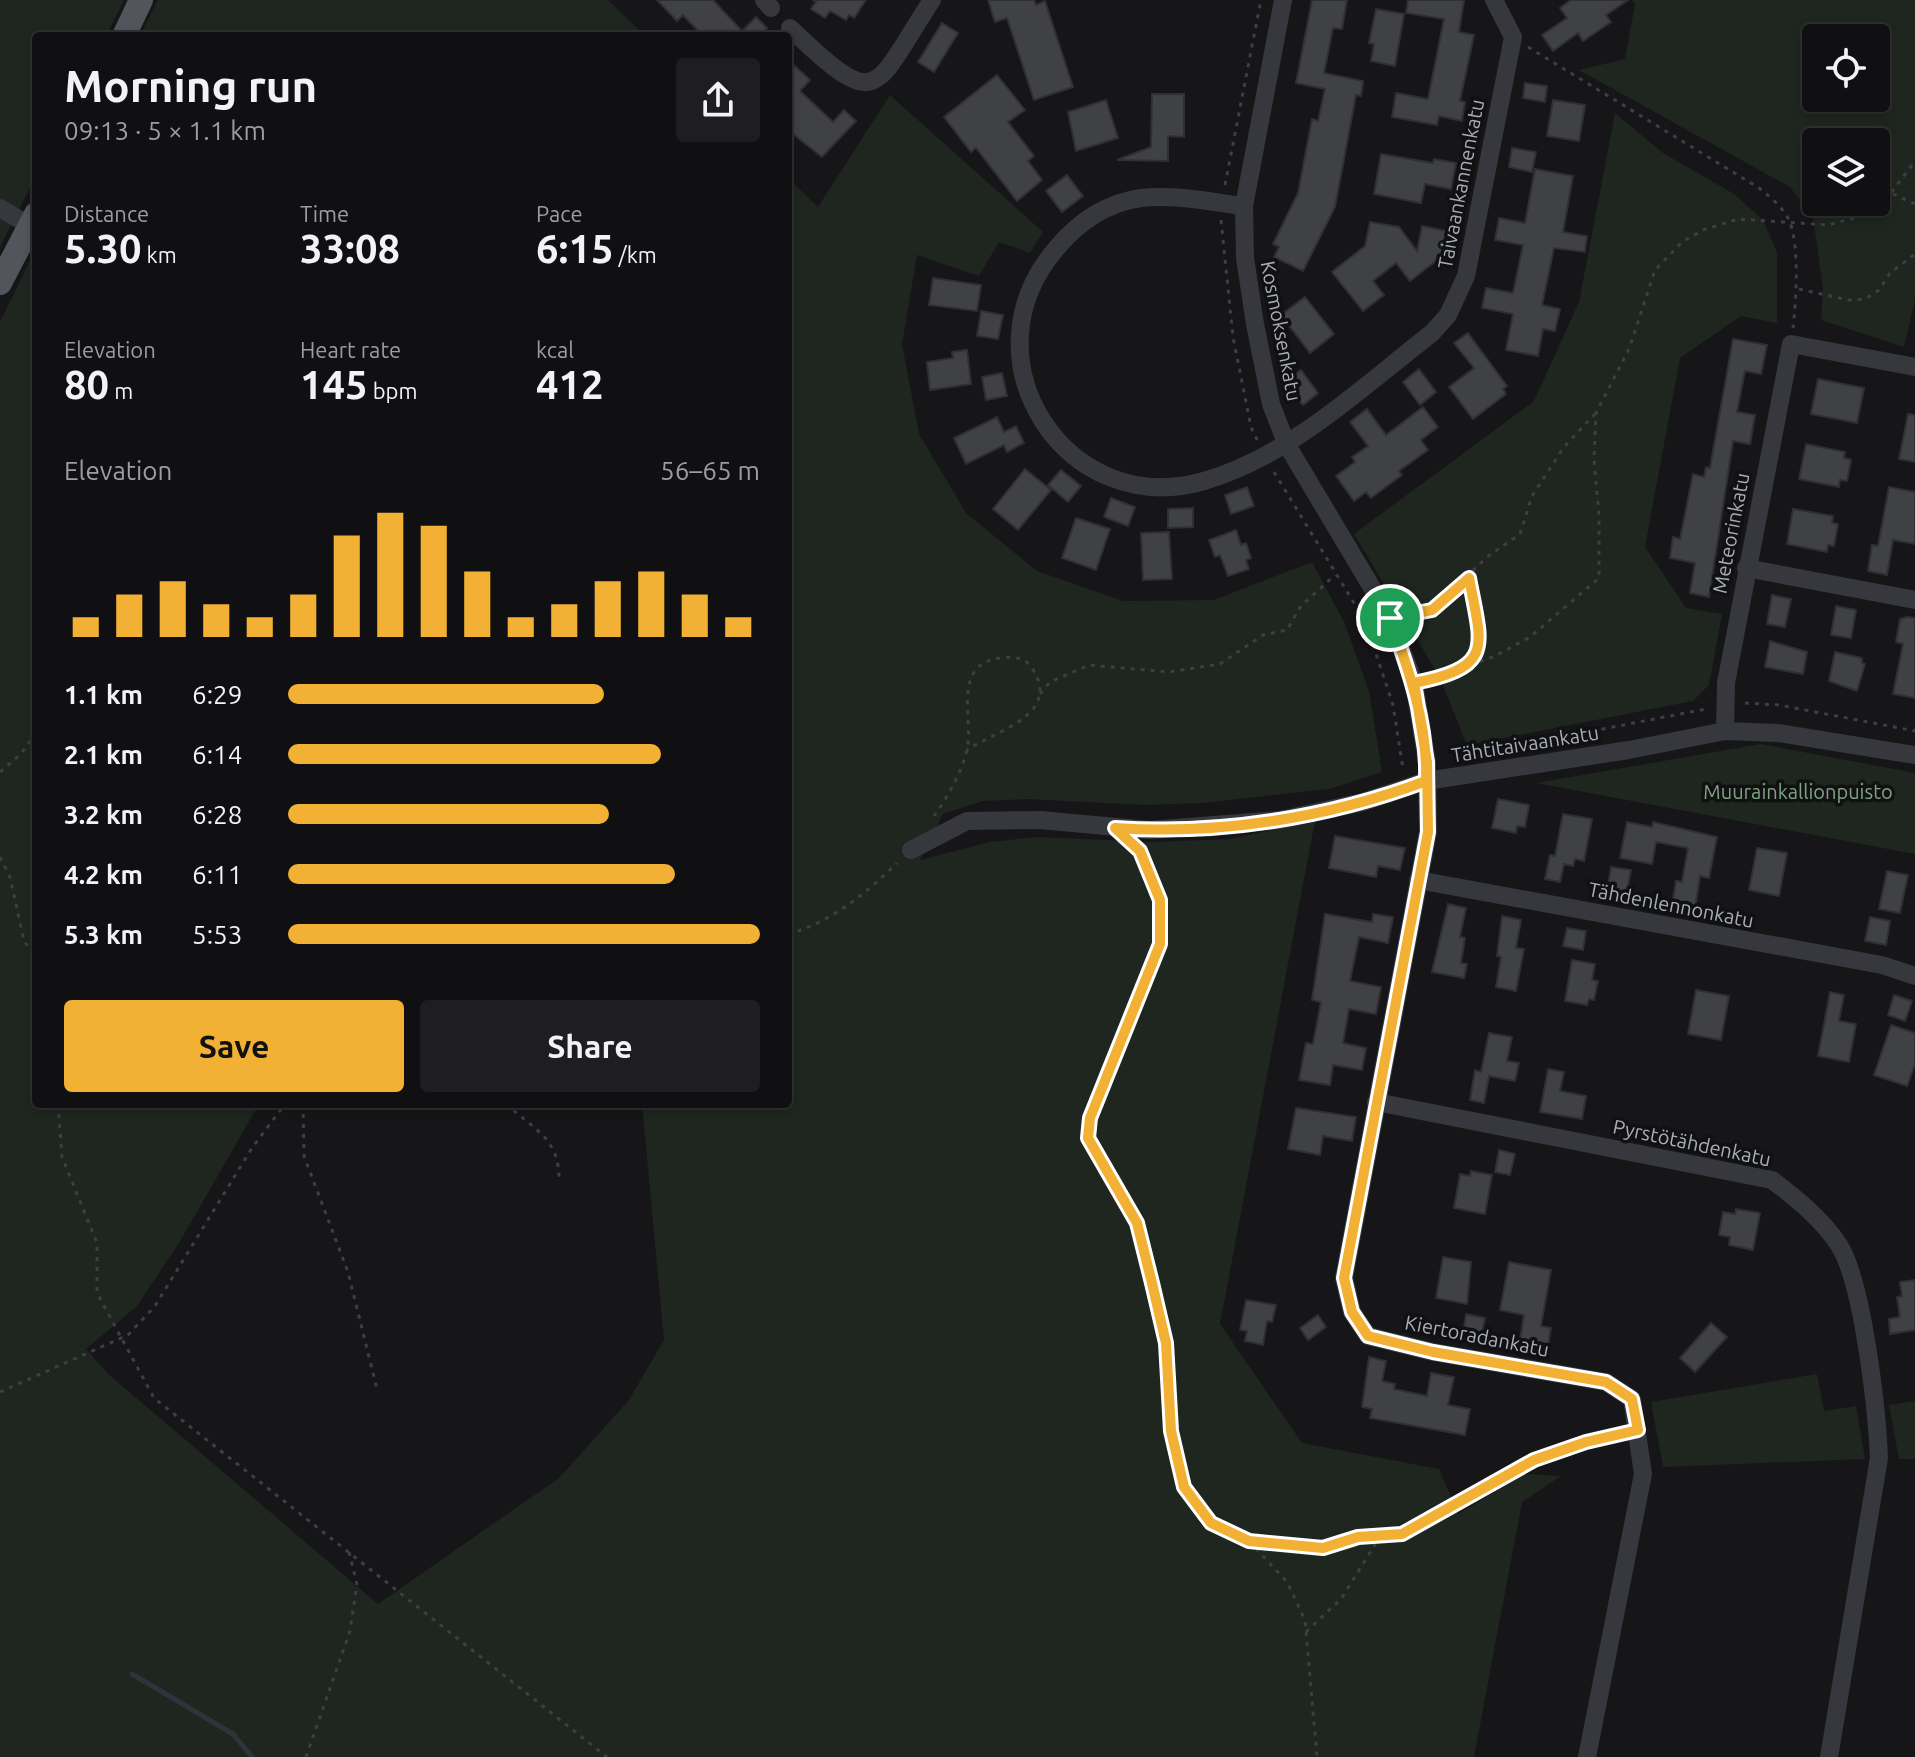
<!DOCTYPE html>
<meta charset="utf-8">
<style>
body{margin:0;font-family:Ubuntu,sans-serif;background:#1e1e20;color:#f1f3f6;height:100vh;display:flex;flex-direction:column;font-size:30px;white-space:nowrap}
*{box-sizing:border-box;margin:0}
p{font-size:26px;color:#9c9d9f}
.icon{flex:none;width:44px;height:44px;fill:none;stroke:currentColor;stroke-width:2;stroke-linecap:round;stroke-linejoin:round}
.map{position:relative;flex:1;overflow:hidden}
.panel{position:absolute;left:32px;top:32px;width:760px;height:1076px;display:flex;flex-direction:column;background:#101012;border-radius:8px;box-shadow:0 4px 12px #0003,0 0 0 2px #303032}
.panel>*{flex:none}
.controls{position:absolute;left:1802px;top:24px;display:grid;gap:16px}
.controls a{display:grid;place-items:center;width:88px;height:88px;border-radius:8px;background:#101012;box-shadow:0 4px 12px #0003,0 0 0 2px #303032;font-size:40px}
.pin{position:absolute;display:grid;place-items:center;width:68px;height:68px;color:#fff;margin:-34px;border:4px solid #fff;border-radius:50%;box-shadow:0 2px 8px #0007}
.round{display:grid;place-items:center;flex:none;width:84px;height:84px;border-radius:8px;background:#1e1e20}
.headline{display:flex;align-items:center;justify-content:space-between;height:136px;padding:0 32px}
h1{font-size:44px;font-weight:700;line-height:60px}
.stats{display:grid;grid-template-columns:repeat(3,1fr);gap:12px;height:136px;padding:8px 32px}
.stats div{display:grid;align-content:center}
.stats b{font-size:40px;font-weight:700}
.stats small{font-size:22px;font-weight:400}
.stats p{font-size:22px}
.chart{height:224px;padding:16px 32px}
.chart p{display:flex;justify-content:space-between}
.chart svg{width:100%;height:144px;margin-top:8px;stroke:#f2b134;stroke-width:6}
.action{display:flex;gap:16px;margin-top:auto;padding:16px 32px}
.action a{flex:1;height:92px;border-radius:8px;background:#f2b134;color:#111;font-size:32px;font-weight:700;line-height:92px;text-align:center}
.action a+a{background:#1e1e20;color:#f1f3f6}
ul{padding:0 32px;list-style:none;font-size:26px}
li{display:grid;grid-template-columns:128px 96px 1fr;align-items:center;height:60px}
li i{height:20px;border-radius:10px;background:#f2b134}
.map>svg:first-child{display:block}
.green{fill:#1e261f;fill-rule:evenodd}
.lines{fill:none;stroke-linecap:round;stroke-linejoin:round}
.stream{stroke:#2c353c;stroke-width:5}
.building{fill:#404145;stroke:#303034;stroke-width:2}
.path{stroke:#3d3f44;stroke-width:3;stroke-dasharray:4 6;stroke-linecap:butt}
.minor{stroke:#37383d;stroke-width:18}
.major{stroke:#53555c;stroke-width:24}
.route-casing{stroke:#fff;stroke-width:16}
.route{stroke:#f2b134;stroke-width:10}
.labels{text-anchor:middle;stroke-width:7;stroke-linejoin:round;paint-order:stroke}
.street-label{font-size:20px;fill:#a8adb8;stroke:#111113}
.park-label{font-size:20px;fill:#7fa381;stroke:#111113}
</style>
<div class="map">
<svg width="1915" height="1757" viewBox="0 0 1915 1757">
<rect width="100%" height="100%" fill="#161618"/>
<g class="green">
<polygon points="0,0 124,0 106,36 36,36 36,176 0,247"/>
<polygon points="158,0 608,0 645,36 140,36"/>
<path d="M1632 0H1915V300L1904 347 1821 320 1823 288 1813 218 1790 187 1579 70 1625 59 1635 4ZM1876 38V98H1816V38ZM1816 142H1876V202H1816Z"/>
<polygon points="890,95 1043,232 1030,253 999,242 979,276 917,255 902,344 919,434 966,513 1037,571 1123,601 1214,600 1312,562 1344,622 1369,691 1382,772 1329,789 1203,803 1145,805 1027,799 983,801 943,814 920,860 990,842 1038,837 1152,842 1230,839 1315,821 1220,1324 1302,1443 1439,1469 1458,1514 1525,1474 1561,1476 1522,1502 1474,1757 0,1757 0,322 36,248 36,1104 259,1104 179,1243 137,1306 86,1349 107,1373 378,1604 559,1478 629,1400 664,1340 642,1104 788,1104 788,178 818,207"/>
<polygon points="1615,113 1663,153 1734,194 1763,220 1777,252 1777,323 1741,316 1680,358 1645,547 1686,608 1722,614 1709,685 1693,701 1467,745 1440,678 1354,534 1534,401 1579,302"/>
<polygon points="1761,744 1915,773 1915,854 1536,783"/>
<polygon points="1817,1374 1824,1411 1856,1406 1865,1459 1663,1467 1651,1402"/>
<polygon points="1915,1401 1915,1459 1899,1459 1889,1405"/>
</g>
<g class="lines">
<polyline class="stream" points="132,1674 233,1734 252,1757"/>
</g>
<g class="building">
<polygon points="657,0 713,0 742,31 756,17 767,28 759,36 703,36 683,15 677,21"/>
<polygon points="813,0 866,0 854,18 849,15 846,20 830,11 825,18 811,9 816,2"/>
<polygon points="988,0 1034,0 1036,5 1045,1 1073,87 1034,100 1007,18 995,22"/>
<polygon points="1312,0 1347,0 1342,29 1333,28 1324,73 1363,81 1361,96 1356,95 1335,207 1303,271 1274,257 1279,247 1273,244 1298,193 1312,119 1318,121 1325,89 1296,83"/>
<polygon points="1408,0 1464,0 1459,32 1474,35 1460,101 1465,102 1462,121 1439,116 1437,125 1392,117 1396,93 1428,99 1444,19 1406,13"/>
<polygon points="1571,0 1628,0 1606,15 1611,22 1583,41 1578,33 1553,51 1542,35 1567,18 1560,8"/>
<polygon points="1376,9 1404,14 1395,66 1371,61 1374,44 1369,43"/>
<polygon points="942,23 958,33 934,72 918,62"/>
<polygon points="795,66 810,80 800,91 833,122 844,110 856,121 822,157 788,130 788,73"/>
<polygon points="997,75 1025,110 1008,122 1034,156 1028,161 1042,180 1017,201 976,148 971,152 944,117"/>
<polygon points="1525,83 1547,86 1545,102 1523,98"/>
<polygon points="1152,94 1184,94 1184,137 1168,136 1168,161 1117,160 1151,147"/>
<polygon points="1106,100 1118,138 1076,151 1068,112"/>
<polygon points="1553,100 1585,105 1579,141 1547,136"/>
<polygon points="1512,148 1536,152 1532,172 1509,167"/>
<polygon points="1381,154 1433,163 1434,159 1456,163 1451,189 1425,184 1421,203 1374,194"/>
<polygon points="1535,169 1573,176 1563,232 1587,236 1585,252 1554,248 1542,305 1560,309 1555,331 1543,329 1538,356 1506,350 1513,314 1482,308 1486,288 1513,293 1523,245 1495,240 1499,218 1525,223"/>
<polygon points="1067,175 1083,196 1062,212 1046,191"/>
<polygon points="1370,222 1399,227 1417,251 1422,226 1446,231 1441,257 1410,281 1396,263 1373,281 1384,295 1363,311 1332,272 1365,246"/>
<polygon points="933,278 981,285 977,311 929,305"/>
<polygon points="1305,297 1334,334 1310,353 1281,315"/>
<polygon points="981,311 1003,315 998,339 977,336"/>
<polygon points="1468,333 1507,386 1503,389 1506,394 1473,419 1449,387 1474,368 1454,343"/>
<polygon points="1733,339 1767,345 1761,374 1745,371 1737,412 1755,415 1750,444 1733,441 1709,597 1690,593 1695,563 1670,558 1673,537 1680,539 1693,474 1704,477 1706,467 1710,468"/>
<polygon points="967,350 971,384 930,390 927,362 953,358 952,352"/>
<polygon points="1419,369 1436,392 1420,405 1403,382"/>
<polygon points="1301,370 1318,393 1303,405 1285,382"/>
<polygon points="1002,373 1007,396 986,400 982,377"/>
<polygon points="1818,379 1864,388 1857,423 1811,414"/>
<polygon points="1423,407 1438,427 1421,440 1428,450 1399,471 1402,475 1371,498 1366,492 1354,501 1336,476 1355,462 1352,457 1368,446 1350,422 1367,409 1386,435"/>
<polygon points="1908,414 1915,415 1915,462 1899,459"/>
<polygon points="997,417 1004,432 1016,426 1024,443 1007,452 1004,445 966,464 954,438"/>
<polygon points="1806,444 1845,452 1844,458 1851,460 1847,481 1840,480 1839,487 1799,479"/>
<polygon points="1025,469 1051,490 1018,530 993,509"/>
<polygon points="1061,470 1081,486 1068,502 1048,485"/>
<polygon points="1247,487 1254,506 1231,514 1225,495"/>
<polygon points="1889,487 1915,492 1915,544 1893,540 1887,575 1868,571 1872,545 1878,546"/>
<polygon points="1111,498 1135,507 1128,526 1104,517"/>
<polygon points="1193,508 1193,527 1168,528 1168,509"/>
<polygon points="1793,509 1833,516 1832,523 1838,524 1834,546 1828,545 1827,552 1787,544"/>
<polygon points="1076,518 1110,529 1096,570 1062,558"/>
<polygon points="1236,530 1241,545 1246,543 1251,558 1246,560 1249,569 1228,576 1220,555 1215,557 1209,540"/>
<polygon points="1169,532 1172,579 1143,580 1141,533"/>
<polygon points="1772,595 1791,599 1785,627 1767,624"/>
<polygon points="1836,606 1856,610 1851,638 1831,635"/>
<polygon points="1907,617 1915,618 1915,698 1893,694 1903,644 1896,642 1900,619"/>
<polygon points="1770,641 1807,652 1803,674 1765,667"/>
<polygon points="1835,652 1862,658 1862,663 1865,664 1857,691 1829,681"/>
<polygon points="1498,799 1529,805 1525,827 1517,826 1516,833 1492,828"/>
<polygon points="1563,814 1592,819 1584,861 1575,859 1573,866 1564,864 1560,882 1545,879 1550,855 1555,856"/>
<polygon points="1627,822 1652,827 1653,822 1717,837 1709,878 1700,876 1695,909 1672,905 1676,881 1682,882 1688,848 1656,842 1652,864 1620,858"/>
<polygon points="1335,836 1405,848 1400,870 1378,866 1376,877 1329,868"/>
<polygon points="1757,848 1787,853 1779,896 1749,890"/>
<polygon points="1611,867 1631,870 1626,897 1607,893"/>
<polygon points="1887,871 1908,875 1900,913 1879,909"/>
<polygon points="1448,904 1466,908 1460,937 1465,938 1461,963 1467,964 1464,978 1432,972"/>
<polygon points="1325,914 1372,922 1373,914 1393,917 1388,943 1359,937 1350,981 1381,987 1376,1014 1349,1009 1343,1043 1366,1048 1362,1070 1333,1065 1330,1085 1299,1080 1306,1043 1313,1044 1321,1002 1312,1000"/>
<polygon points="1502,916 1521,920 1516,948 1524,949 1516,991 1496,987 1501,957 1497,956"/>
<polygon points="1870,917 1890,921 1886,945 1865,941"/>
<polygon points="1567,928 1586,931 1583,950 1563,946"/>
<polygon points="1572,960 1595,964 1592,980 1598,981 1594,1000 1589,999 1587,1005 1565,1001"/>
<polygon points="1696,990 1729,996 1721,1040 1688,1034"/>
<polygon points="1830,992 1844,995 1839,1021 1856,1024 1849,1062 1818,1056"/>
<polygon points="1894,995 1912,1001 1905,1021 1888,1015"/>
<polygon points="1891,1025 1915,1033 1915,1064 1907,1086 1874,1075"/>
<polygon points="1489,1033 1512,1037 1507,1061 1519,1063 1515,1081 1489,1076 1484,1103 1470,1100 1475,1070 1481,1072"/>
<polygon points="1548,1069 1564,1072 1560,1091 1586,1096 1582,1119 1540,1112"/>
<polygon points="1296,1108 1356,1117 1352,1141 1323,1136 1320,1155 1288,1149"/>
<polygon points="1499,1150 1515,1154 1510,1175 1495,1172"/>
<polygon points="1471,1171 1492,1175 1485,1214 1454,1208 1460,1174 1470,1176"/>
<polygon points="1736,1209 1760,1213 1753,1250 1729,1245 1730,1237 1719,1235 1723,1212 1735,1214"/>
<polygon points="1443,1257 1471,1262 1467,1304 1436,1298"/>
<polygon points="1509,1262 1551,1270 1541,1326 1551,1328 1547,1351 1519,1346 1524,1315 1500,1310"/>
<polygon points="1915,1280 1915,1330 1890,1334 1889,1319 1900,1317 1897,1297 1902,1296 1900,1282"/>
<polygon points="1246,1300 1276,1305 1272,1322 1267,1321 1263,1345 1245,1341 1247,1331 1240,1330"/>
<polygon points="1466,1314 1485,1318 1481,1338 1463,1334"/>
<polygon points="1318,1315 1326,1327 1308,1340 1300,1328"/>
<polygon points="1711,1323 1727,1337 1695,1372 1680,1358"/>
<polygon points="1369,1357 1386,1361 1382,1381 1395,1384 1394,1389 1427,1396 1431,1373 1454,1377 1448,1405 1470,1409 1465,1435 1370,1418 1372,1409 1362,1407"/>
</g>
<g class="lines">
<g class="path">
<path d="M1528 47 1759 188C1770 197 1782 206 1789 220 1800 245 1796 302 1793 328"/>
<polyline points="1225,185 1261,0"/>
<polyline points="1893,194 1915,204"/>
<polyline points="1221,220 1233,337 1251,427 1257,440"/>
<polyline points="1799,289 1848,300 1865,299 1879,290 1890,273 1915,254"/>
<polyline points="1274,472 1365,621 1393,705 1403,769"/>
<polyline points="1409,614 1432,610 1487,557 1520,534 1532,496 1564,447 1595,414"/>
<polyline points="1468,665 1480,640 1469,578"/>
<polyline points="1433,679 1495,656 1530,637 1599,578 1599,515 1594,460 1596,413 1629,349 1655,270 1682,242 1703,230 1738,219 1828,225 1851,219 1869,211 1891,193 1915,161"/>
<polyline points="1040,694 1050,682 1089,665 1169,672 1220,664 1263,635 1287,630 1301,606 1335,575"/>
<polyline points="1745,703 1779,705 1915,731"/>
<polyline points="1474,754 1706,709"/>
<polyline points="0,772 20,755 36,733"/>
<path d="M934 816C947 798 962 772 967 750 974 719 951 664 1000 658 1012 656 1025 657 1032 668 1063 715 995 731 967 750"/>
<polyline points="1136,847 1160,900 1160,944 1090,1118 1088,1138 1137,1223 1152,1283 1166,1343 1171,1431 1184,1487 1211,1523 1249,1541 1323,1548 1358,1537 1402,1534 1534,1460 1619,1434"/>
<polyline points="0,857 10,877 24,941 36,957"/>
<path d="M788 934C832 922 866 893 897 863"/>
<polyline points="58,1104 62,1157 97,1243 97,1293 154,1398 607,1757"/>
<polyline points="303,1104 304,1156 348,1272 377,1389"/>
<path d="M506 1104C535 1130 560 1139 559 1181"/>
<polyline points="0,1392 128,1335 155,1306 252,1148 285,1104"/>
<polyline points="1249,1541 1287,1582 1305,1620 1317,1757"/>
<polyline points="1306,1632 1341,1599 1379,1538"/>
<polyline points="306,1757 350,1631 357,1584 349,1552"/>
</g>
<g class="minor">
<polyline points="764,0 771,8"/>
<polyline points="1283,0 1244,206 1245,258 1255,324 1271,404 1287,445 1390,618 1414,683 1427,762 1428,832 1344,1278 1352,1312 1368,1336 1433,1352 1606,1382 1632,1399 1643,1474 1587,1757"/>
<path d="M790 28C881 115 872 91 932 0"/>
<path d="M1244 206C1211 202 1174 194 1141 198 1105 203 1077 223 1055 250 962 360 1067 521 1204 481 1291 456 1362 387 1432 333L1448 315 1466 276 1513 37 1494 0"/>
<polyline points="0,208 30,226"/>
<polyline points="1746,568 1915,600"/>
<polyline points="1725,731 1726,683 1791,344 1915,367"/>
<polyline points="911,850 967,821 1040,820 1149,830 1280,820 1363,802 1426,781 1629,750 1725,731 1778,733 1915,755"/>
<polyline points="1418,880 1882,965 1915,976"/>
<path d="M1376 1102 1772 1180C1797 1199 1822 1219 1839 1245 1863 1283 1877 1410 1879 1458L1829 1757"/>
</g>
<g class="major">
<polyline points="124,36 141,0"/>
<polyline points="0,283 36,214"/>
</g>
</g>
<g class="lines">
<defs>
<path id="route" d="M1390 618C1409 670 1428 725 1426 781 1328 818 1219 835 1115 828L1140 851 1160 900V944L1090 1118 1088 1138 1137 1223 1152 1283 1166 1343 1171 1431 1184 1487 1211 1523 1249 1541 1323 1548 1358 1537 1402 1534 1534 1460 1586 1442 1638 1430 1632 1399 1606 1382 1433 1352 1368 1336 1352 1312 1344 1278 1428 832 1427 762 1414 683C1495 667 1482 647 1469 578L1432 610 1390 618"/>
</defs>
<use href="#route" class="route-casing"/>
<use href="#route" class="route"/>
</g>
<g class="labels">
<g class="street-label">
<text transform="translate(1461 184) rotate(-79)" y="7">Taivaankannenkatu</text>
<text transform="translate(1281 331) rotate(79)" y="7">Kosmoksenkatu</text>
<text transform="translate(1731 533) rotate(-79)" y="7">Meteorinkatu</text>
<text transform="translate(1525 744) rotate(-9)" y="7">Tähtitaivaankatu</text>
<text transform="translate(1671 905) rotate(11)" y="7">Tähdenlennonkatu</text>
<text transform="translate(1692 1143) rotate(12)" y="7">Pyrstötähdenkatu</text>
<text transform="translate(1477 1336) rotate(11)" y="7">Kiertoradankatu</text>
</g>
<g class="park-label">
<text x="1798" y="799">Muurainkallionpuisto</text>
</g>
</g>
</svg>
<div class="controls">
<a><svg class="icon" aria-label="locate" viewBox="0 0 24 24"><circle cx="12" cy="12" r="6"/><path d="M12 2v4M12 18v4M2 12h4M18 12h4"/></svg></a>
<a><svg class="icon" aria-label="layers" viewBox="0 0 24 24"><path d="M12 4l9 5-9 5-9-5zM3 14l9 5 9-5"/></svg></a>
</div>
<div class="pin" style="left:1390px;top:618px;background:#1e9e55"><svg class="icon" aria-label="arrive" viewBox="0 0 24 24"><path d="M6 21V4h12l-3 4 3 4H6"/></svg></div>
<section class="panel">
<div class="headline"><div><h1>Morning run</h1><p>09:13 · 5 × 1.1 km</p></div><a class="round"><svg class="icon" aria-label="share" viewBox="0 0 24 24"><path d="M12 15V3M7 8l5-5 5 5M5 13v7h14v-7"/></svg></a></div>
<div class="stats">
<div><p>Distance</p><b>5.30<small> km</small></b></div>
<div><p>Time</p><b>33:08</b></div>
<div><p>Pace</p><b>6:15<small> /km</small></b></div>
</div>
<div class="stats">
<div><p>Elevation</p><b>80<small> m</small></b></div>
<div><p>Heart rate</p><b>145<small> bpm</small></b></div>
<div><p>kcal</p><b>412</b></div>
</div>
<div class="chart"><p><span>Elevation</span>56–65 m</p>
<svg viewBox="0 0 160 44" preserveAspectRatio="none"><path d="M5 44V38M15 44V31M25 44V27M35 44V34M45 44V38M55 44V31M65 44V13M75 44V6M85 44V10M95 44V24M105 44V38M115 44V34M125 44V27M135 44V24M145 44V31M155 44V38"/></svg>
</div>
<ul>
<li><b>1.1 km</b>6:29<i style="width:67%"></i></li>
<li><b>2.1 km</b>6:14<i style="width:79%"></i></li>
<li><b>3.2 km</b>6:28<i style="width:68%"></i></li>
<li><b>4.2 km</b>6:11<i style="width:82%"></i></li>
<li><b>5.3 km</b>5:53<i style="width:100%"></i></li>
</ul>
<div class="action"><a>Save</a><a>Share</a></div>
</section>
</div>
